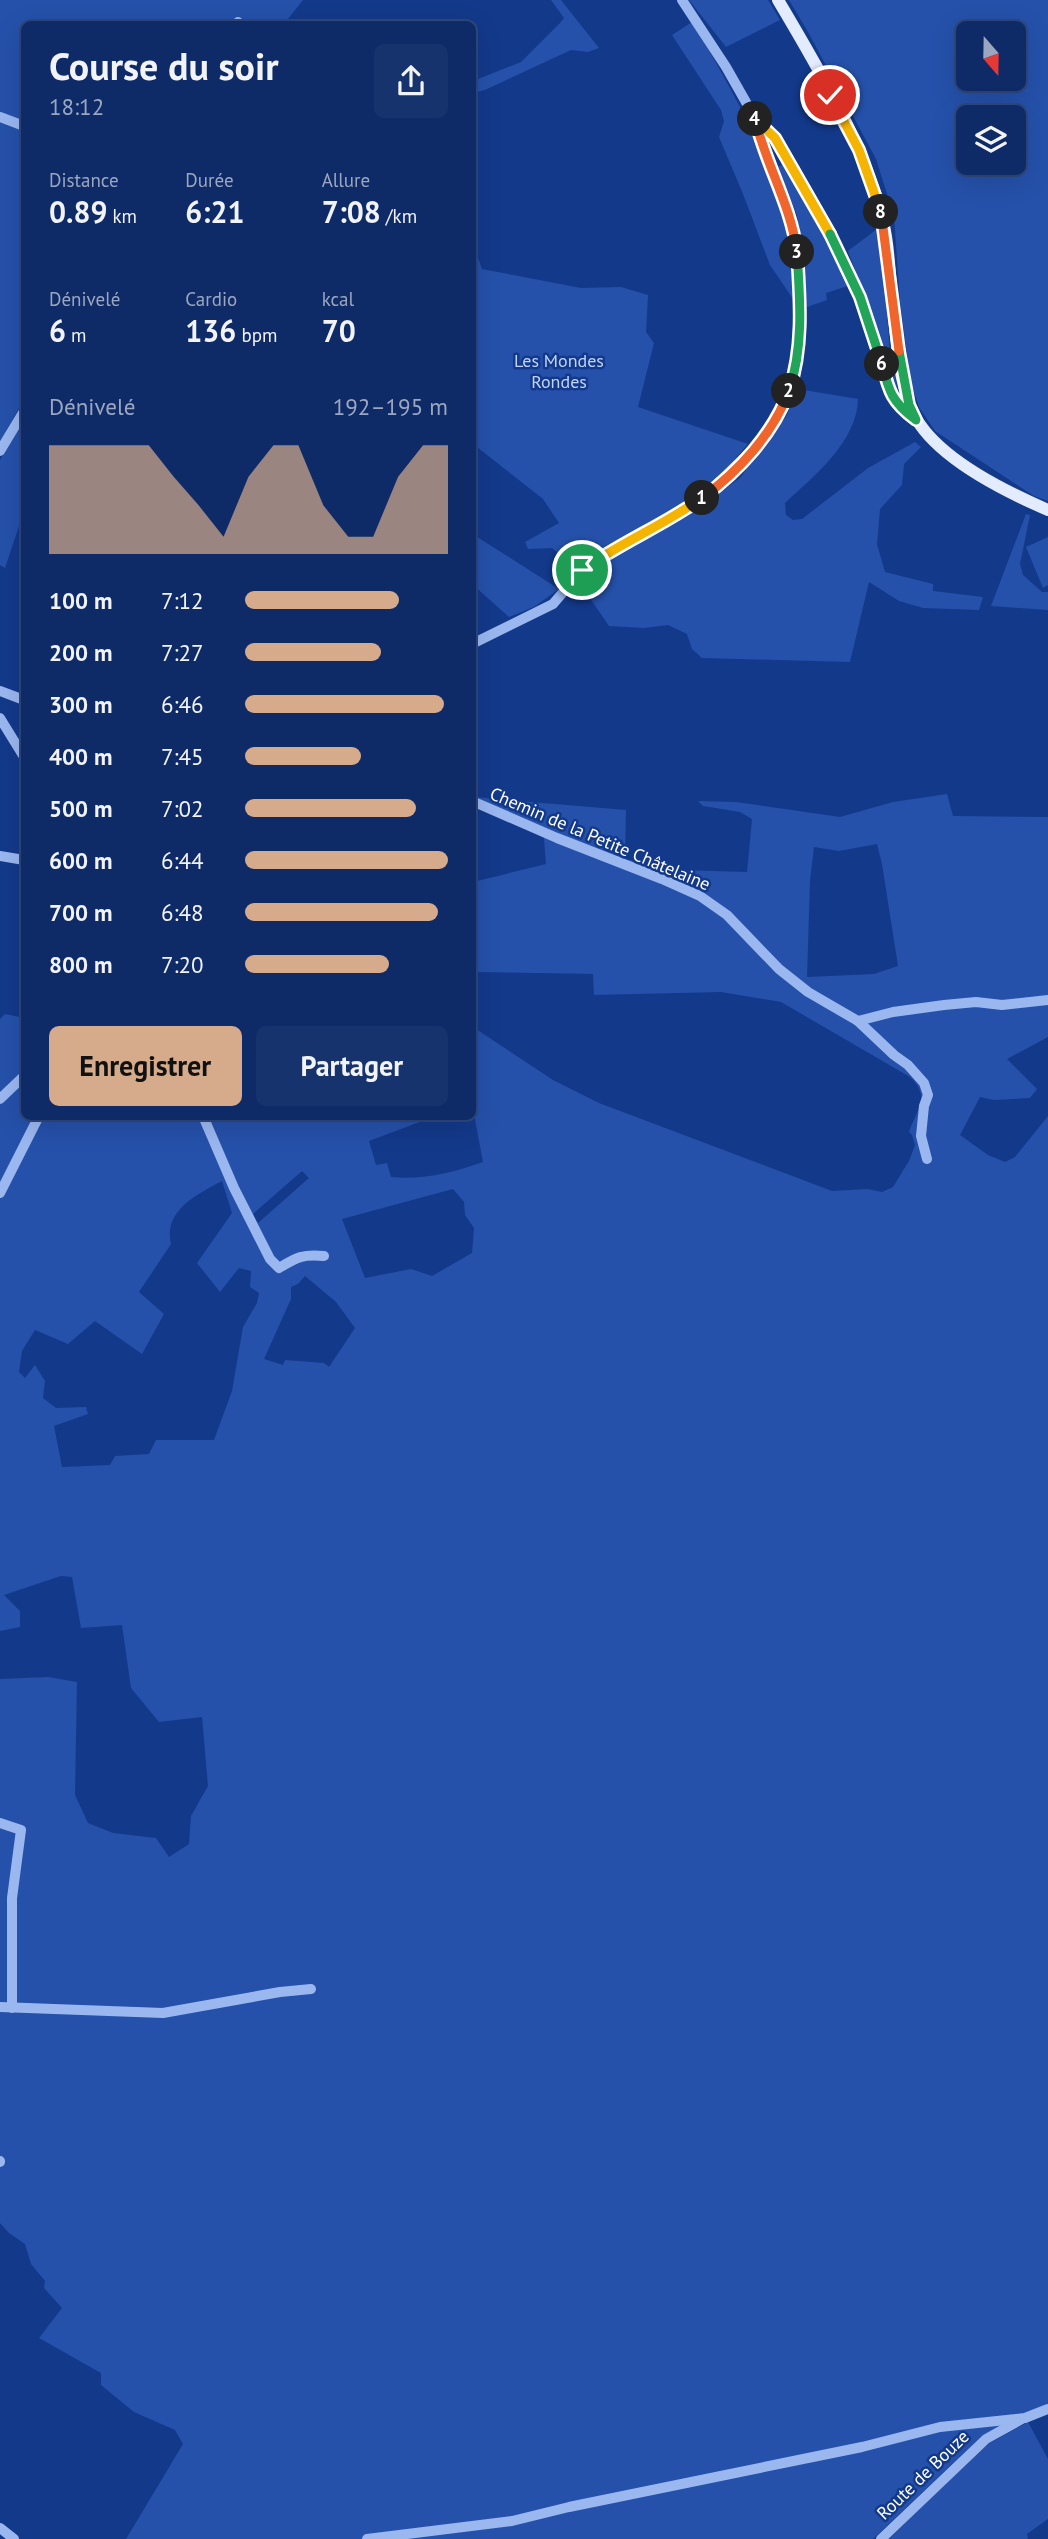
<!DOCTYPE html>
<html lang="fr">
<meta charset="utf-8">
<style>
body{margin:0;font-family:"PT Sans",sans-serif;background:#17336e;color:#f1f3f6;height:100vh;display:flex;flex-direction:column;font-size:26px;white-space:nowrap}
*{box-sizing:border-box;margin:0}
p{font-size:23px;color:#9ba7c0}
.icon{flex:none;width:38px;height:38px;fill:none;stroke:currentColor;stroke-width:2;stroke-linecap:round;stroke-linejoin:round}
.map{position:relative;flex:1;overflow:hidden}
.drawer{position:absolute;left:21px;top:21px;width:455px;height:1099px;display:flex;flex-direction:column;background:#0e2b68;border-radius:10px;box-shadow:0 7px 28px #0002,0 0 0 2px #2e477c}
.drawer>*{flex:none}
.needle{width:46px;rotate:160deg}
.tools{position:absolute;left:956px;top:21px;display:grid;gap:14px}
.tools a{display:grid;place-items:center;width:70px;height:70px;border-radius:10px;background:#0e2b68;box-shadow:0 7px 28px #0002,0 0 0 2px #2e477c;font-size:35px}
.pin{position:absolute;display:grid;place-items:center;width:60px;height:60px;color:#fff;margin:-30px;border:4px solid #fff;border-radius:50%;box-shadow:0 2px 7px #0007}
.km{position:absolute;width:35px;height:35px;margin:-18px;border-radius:50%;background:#222;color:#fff;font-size:19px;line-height:35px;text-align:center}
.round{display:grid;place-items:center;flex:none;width:74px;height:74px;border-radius:10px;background:#17336e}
.summary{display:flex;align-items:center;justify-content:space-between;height:119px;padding:0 28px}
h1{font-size:38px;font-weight:700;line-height:52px}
.figures{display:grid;grid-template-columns:repeat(3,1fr);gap:10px;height:119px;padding:7px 28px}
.figures div{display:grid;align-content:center}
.figures b{font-size:30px;font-weight:700}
.figures small{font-size:19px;font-weight:400}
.figures p{font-size:19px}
.chart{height:196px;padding:14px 28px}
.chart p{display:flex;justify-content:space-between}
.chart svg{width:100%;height:126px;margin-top:7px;fill:#d6ab8b;opacity:.7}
.action{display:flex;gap:14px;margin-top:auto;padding:14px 28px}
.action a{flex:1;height:80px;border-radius:10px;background:#d6ab8b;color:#111;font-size:28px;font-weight:700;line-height:80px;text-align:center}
.action a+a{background:#17336e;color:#f1f3f6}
ul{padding:0 28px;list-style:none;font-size:23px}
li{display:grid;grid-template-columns:112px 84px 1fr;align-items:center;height:52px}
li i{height:18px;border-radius:9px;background:#d6ab8b}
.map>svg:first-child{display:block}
.green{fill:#2551aa;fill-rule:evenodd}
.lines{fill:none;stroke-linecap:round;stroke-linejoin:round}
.minor{stroke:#9ab7f0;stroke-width:10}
.major{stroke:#e3ebff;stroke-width:12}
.split-1-casing{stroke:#fff;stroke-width:14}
.split-2-casing{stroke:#fff;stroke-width:14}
.split-3-casing{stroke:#fff;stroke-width:14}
.split-4-casing{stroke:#fff;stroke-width:14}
.split-5-casing{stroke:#fff;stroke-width:14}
.split-6-casing{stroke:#fff;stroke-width:14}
.split-7-casing{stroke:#fff;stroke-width:14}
.split-8-casing{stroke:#fff;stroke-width:14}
.split-9-casing{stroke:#fff;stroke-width:14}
.split-1{stroke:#f5b400;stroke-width:9}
.split-2{stroke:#f0652b;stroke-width:9}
.split-3{stroke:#22a559;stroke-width:9}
.split-4{stroke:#f0652b;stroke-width:9}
.split-5{stroke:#f5b400;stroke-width:9}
.split-6{stroke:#22a559;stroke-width:9}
.split-7{stroke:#22a559;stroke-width:9}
.split-8{stroke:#f0652b;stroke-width:9}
.split-9{stroke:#f5b400;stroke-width:9}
.labels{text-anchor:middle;stroke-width:5;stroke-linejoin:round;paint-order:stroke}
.park-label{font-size:18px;fill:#c0d4fc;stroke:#13398a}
.street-label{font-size:18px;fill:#fff;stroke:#13398a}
</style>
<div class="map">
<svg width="1048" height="2539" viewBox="0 0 1048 2539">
<rect width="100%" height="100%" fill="#13398a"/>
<g class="green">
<polygon points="0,0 303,0 284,24 24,24 24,402 23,401 0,442"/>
<polygon points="551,0 561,0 599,48 588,52 571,50 485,90 473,93 473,81 521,62 560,23 564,18"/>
<polygon points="689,0 768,0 780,20 726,47"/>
<path d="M789 0H1048V501L1034 496 935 431 919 407 911 383 900 302 894 216 876 159 808 32ZM968 33H1013V79H968ZM968 117H1013V163H968Z"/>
<path d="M692 22C738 98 799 207 793 299L770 265 743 194 719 137 724 121 721 110 672 35Z"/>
<polygon points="785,164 851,285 826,293 827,300 807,307 797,215 777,167"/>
<polygon points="877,229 884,270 890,354 900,400 898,401 887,370 876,326 848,251"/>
<polygon points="472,241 482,269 581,288 621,287 648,295 646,332 654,343 638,407 748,444 720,476 688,504 607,545 575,567 552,548 528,549 525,542 559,523 543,499 473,444"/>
<path d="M798 389 858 399C857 442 814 476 785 503L786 515 793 520 802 519 868 468 915 442 921 447 904 464 902 485 880 509 877 544 885 572 933 584V591L983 597 979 610 923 608 899 601 869 582 850 662 702 658 692 649 687 634 668 625 644 628 609 626 581 585 605 560 688 516 740 478 787 415Z"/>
<polygon points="24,418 24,511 5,568 0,565 0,460"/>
<polygon points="1026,514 1030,515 1020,564 1023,575 1042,592 1048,592 1048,610 991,606"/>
<polygon points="473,534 474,535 559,589 534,607 509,617 473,585"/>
<polygon points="1048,537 1048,585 1043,588 1026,547"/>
<path d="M947 794 953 816 1048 817V1037L1007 1059 1037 1089 1030 1098 994 1100 980 1097 960 1135 988 1155 1005 1162 1015 1157 1048 1116V2405L983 2435 873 2539H126L183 2444 175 2430 134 2412 101 2385V2373L39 2338 62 2308 44 2288 45 2281 31 2264 25 2244 9 2233 0 2223V1679L48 1677 77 1682 75 1795 88 1823 113 1833 156 1838 169 1857 189 1844 191 1816 208 1786 202 1717 159 1722 131 1688 122 1625 81 1628 72 1577 61 1576 4 1595 20 1611V1627L0 1631V1019L5 1014 24 1018V1116L433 1117 369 1141 376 1165 387 1163 391 1177C422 1180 453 1173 483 1162L473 1109V1027L553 1080 599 1103 832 1191 867 1189 882 1192 893 1187 909 1161 915 1145 912 1135 909 1132C917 1109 931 1096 910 1077L781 1002 721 992 594 995 593 974 473 972V882L546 864 543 827 474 797 626 810 625 859 680 870 747 872 752 819 740 812 703 806 698 801 736 802 840 817 893 802ZM877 844 882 864 898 966 874 974 807 977 810 881 814 847 839 851ZM302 1171 309 1178 258 1223 253 1214ZM222 1181 232 1213 197 1263 220 1292 239 1268 251 1271 250 1287 259 1293 257 1303 243 1327 232 1391 214 1440H156L149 1454 115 1456 110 1465 62 1467 54 1426 88 1414 86 1407 56 1408 43 1398 45 1381 35 1365 25 1378 19 1372 22 1351 35 1330 68 1344 95 1321 142 1354 164 1314 139 1292 171 1244C163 1211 196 1195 222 1181ZM453 1189 464 1202 465 1215 474 1228 472 1253 432 1276 411 1269 365 1278 342 1219ZM305 1276 336 1302 355 1328 329 1367 324 1363 285 1360 283 1365 264 1359 291 1299V1287L298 1284Z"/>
<polygon points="1028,2422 1048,2459 1048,2519 1027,2534 1028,2539 889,2539 916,2511 988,2444"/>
</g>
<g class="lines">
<g class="minor">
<polyline points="682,0 726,67 755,118 775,138 838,247 860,297 879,354 888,389 899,407 915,419"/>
<polyline points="237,24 238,22"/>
<polyline points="0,117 24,126"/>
<polyline points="0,451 24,411"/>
<polyline points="472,644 553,604 582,570 603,555 686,509 708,493 765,437 783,407 796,364 801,328 797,254 789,211 760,142 755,118"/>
<polyline points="0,691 24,700"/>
<polyline points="0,718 24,757"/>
<polyline points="472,801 557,838 662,879 700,896 727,915 779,969 808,992 858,1021 894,1055 908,1065 924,1083 928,1095 924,1106 921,1136 927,1159"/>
<polyline points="0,856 24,860"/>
<polyline points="858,1021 893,1012 944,1005 976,1002 1002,1005 1048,1000"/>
<polyline points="0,1099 24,1076"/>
<path d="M203 1116 234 1188 270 1259 279 1268C297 1257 303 1254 324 1256"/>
<polyline points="0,1193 39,1116"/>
<polyline points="0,1823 21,1830 12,1898 12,2008"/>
<polyline points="0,2007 163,2013 280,1992 311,1989"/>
<polyline points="0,2161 0,2162"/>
<polyline points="0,2528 14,2539"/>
<polyline points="367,2539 512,2521 569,2507 862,2447 940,2427 1025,2418 1048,2409"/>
<polyline points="881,2539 986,2439 1022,2419"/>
</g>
<path class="major" d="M778 0C816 64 863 143 881 214 888 238 889 263 891 288 896 327 896 371 911 408 929 454 1004 491 1048 510"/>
</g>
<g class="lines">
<defs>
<path id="split-1" d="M582 570C620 543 664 525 702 498"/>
<path id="split-2" d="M702 498C739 471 773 434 789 391"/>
<path id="split-3" d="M789 391C804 346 800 299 797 252"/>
<path id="split-4" d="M755 119C766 165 791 205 797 252"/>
<polyline id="split-5" points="755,119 775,138 830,234"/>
<polyline id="split-6" points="830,234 860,297 882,364"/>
<path id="split-7" d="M882 364C889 392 892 402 916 420L909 405 899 351"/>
<polyline id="split-8" points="881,212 899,351"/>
<polyline id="split-9" points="830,95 859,150 881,212"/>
</defs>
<use href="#split-1" class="split-1-casing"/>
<use href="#split-2" class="split-2-casing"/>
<use href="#split-3" class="split-3-casing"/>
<use href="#split-4" class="split-4-casing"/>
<use href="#split-5" class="split-5-casing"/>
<use href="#split-6" class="split-6-casing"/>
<use href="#split-7" class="split-7-casing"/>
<use href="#split-8" class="split-8-casing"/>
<use href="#split-9" class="split-9-casing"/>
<use href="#split-1" class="split-1"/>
<use href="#split-2" class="split-2"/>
<use href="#split-3" class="split-3"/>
<use href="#split-4" class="split-4"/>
<use href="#split-5" class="split-5"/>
<use href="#split-6" class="split-6"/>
<use href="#split-7" class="split-7"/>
<use href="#split-8" class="split-8"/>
<use href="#split-9" class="split-9"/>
</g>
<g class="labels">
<g class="park-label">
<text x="559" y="367">Les Mondes<tspan x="559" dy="21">Rondes</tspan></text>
</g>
<g class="street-label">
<text transform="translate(600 839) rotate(23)" y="6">Chemin de la Petite Châtelaine</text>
<text transform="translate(923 2475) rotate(-44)" y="6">Route de Bouze</text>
</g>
</g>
</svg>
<div class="tools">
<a><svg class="needle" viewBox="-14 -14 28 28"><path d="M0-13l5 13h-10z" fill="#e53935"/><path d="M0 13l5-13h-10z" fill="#9ba7c0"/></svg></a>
<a><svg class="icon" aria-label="layers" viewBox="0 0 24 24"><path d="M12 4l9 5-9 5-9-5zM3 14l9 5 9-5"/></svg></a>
</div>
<div class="pin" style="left:582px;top:570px;background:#1e9e55"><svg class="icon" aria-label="arrive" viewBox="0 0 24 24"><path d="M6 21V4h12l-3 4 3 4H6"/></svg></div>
<div class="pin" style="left:830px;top:95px;background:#d93025"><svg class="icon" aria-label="check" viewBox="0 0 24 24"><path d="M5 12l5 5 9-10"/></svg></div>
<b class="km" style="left:702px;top:498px">1</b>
<b class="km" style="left:789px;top:391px">2</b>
<b class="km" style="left:797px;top:252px">3</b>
<b class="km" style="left:755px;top:119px">4</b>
<b class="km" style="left:882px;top:364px">6</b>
<b class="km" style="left:881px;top:212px">8</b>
<section class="drawer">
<div class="summary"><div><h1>Course du soir</h1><p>18:12</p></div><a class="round"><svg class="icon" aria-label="share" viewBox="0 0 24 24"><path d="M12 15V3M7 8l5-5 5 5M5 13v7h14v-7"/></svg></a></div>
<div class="figures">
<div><p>Distance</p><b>0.89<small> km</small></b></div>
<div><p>Durée</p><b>6:21</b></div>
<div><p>Allure</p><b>7:08<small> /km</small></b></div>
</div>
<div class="figures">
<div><p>Dénivelé</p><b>6<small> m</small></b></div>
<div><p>Cardio</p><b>136<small> bpm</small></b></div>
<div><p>kcal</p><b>70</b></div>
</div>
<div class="chart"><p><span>Dénivelé</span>192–195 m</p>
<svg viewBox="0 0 160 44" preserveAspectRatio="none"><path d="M0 44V6L10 6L20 6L30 6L40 6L50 17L60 27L70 38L80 17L90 6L100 6L110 27L120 38L130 38L140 17L150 6L160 6V44z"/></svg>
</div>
<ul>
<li><b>100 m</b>7:12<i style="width:76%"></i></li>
<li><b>200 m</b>7:27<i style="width:67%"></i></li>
<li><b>300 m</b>6:46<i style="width:98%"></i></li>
<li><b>400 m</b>7:45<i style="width:57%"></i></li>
<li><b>500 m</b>7:02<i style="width:84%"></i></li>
<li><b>600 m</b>6:44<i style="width:100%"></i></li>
<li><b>700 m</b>6:48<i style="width:95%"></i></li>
<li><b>800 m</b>7:20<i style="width:71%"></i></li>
</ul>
<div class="action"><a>Enregistrer</a><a>Partager</a></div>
</section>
</div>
